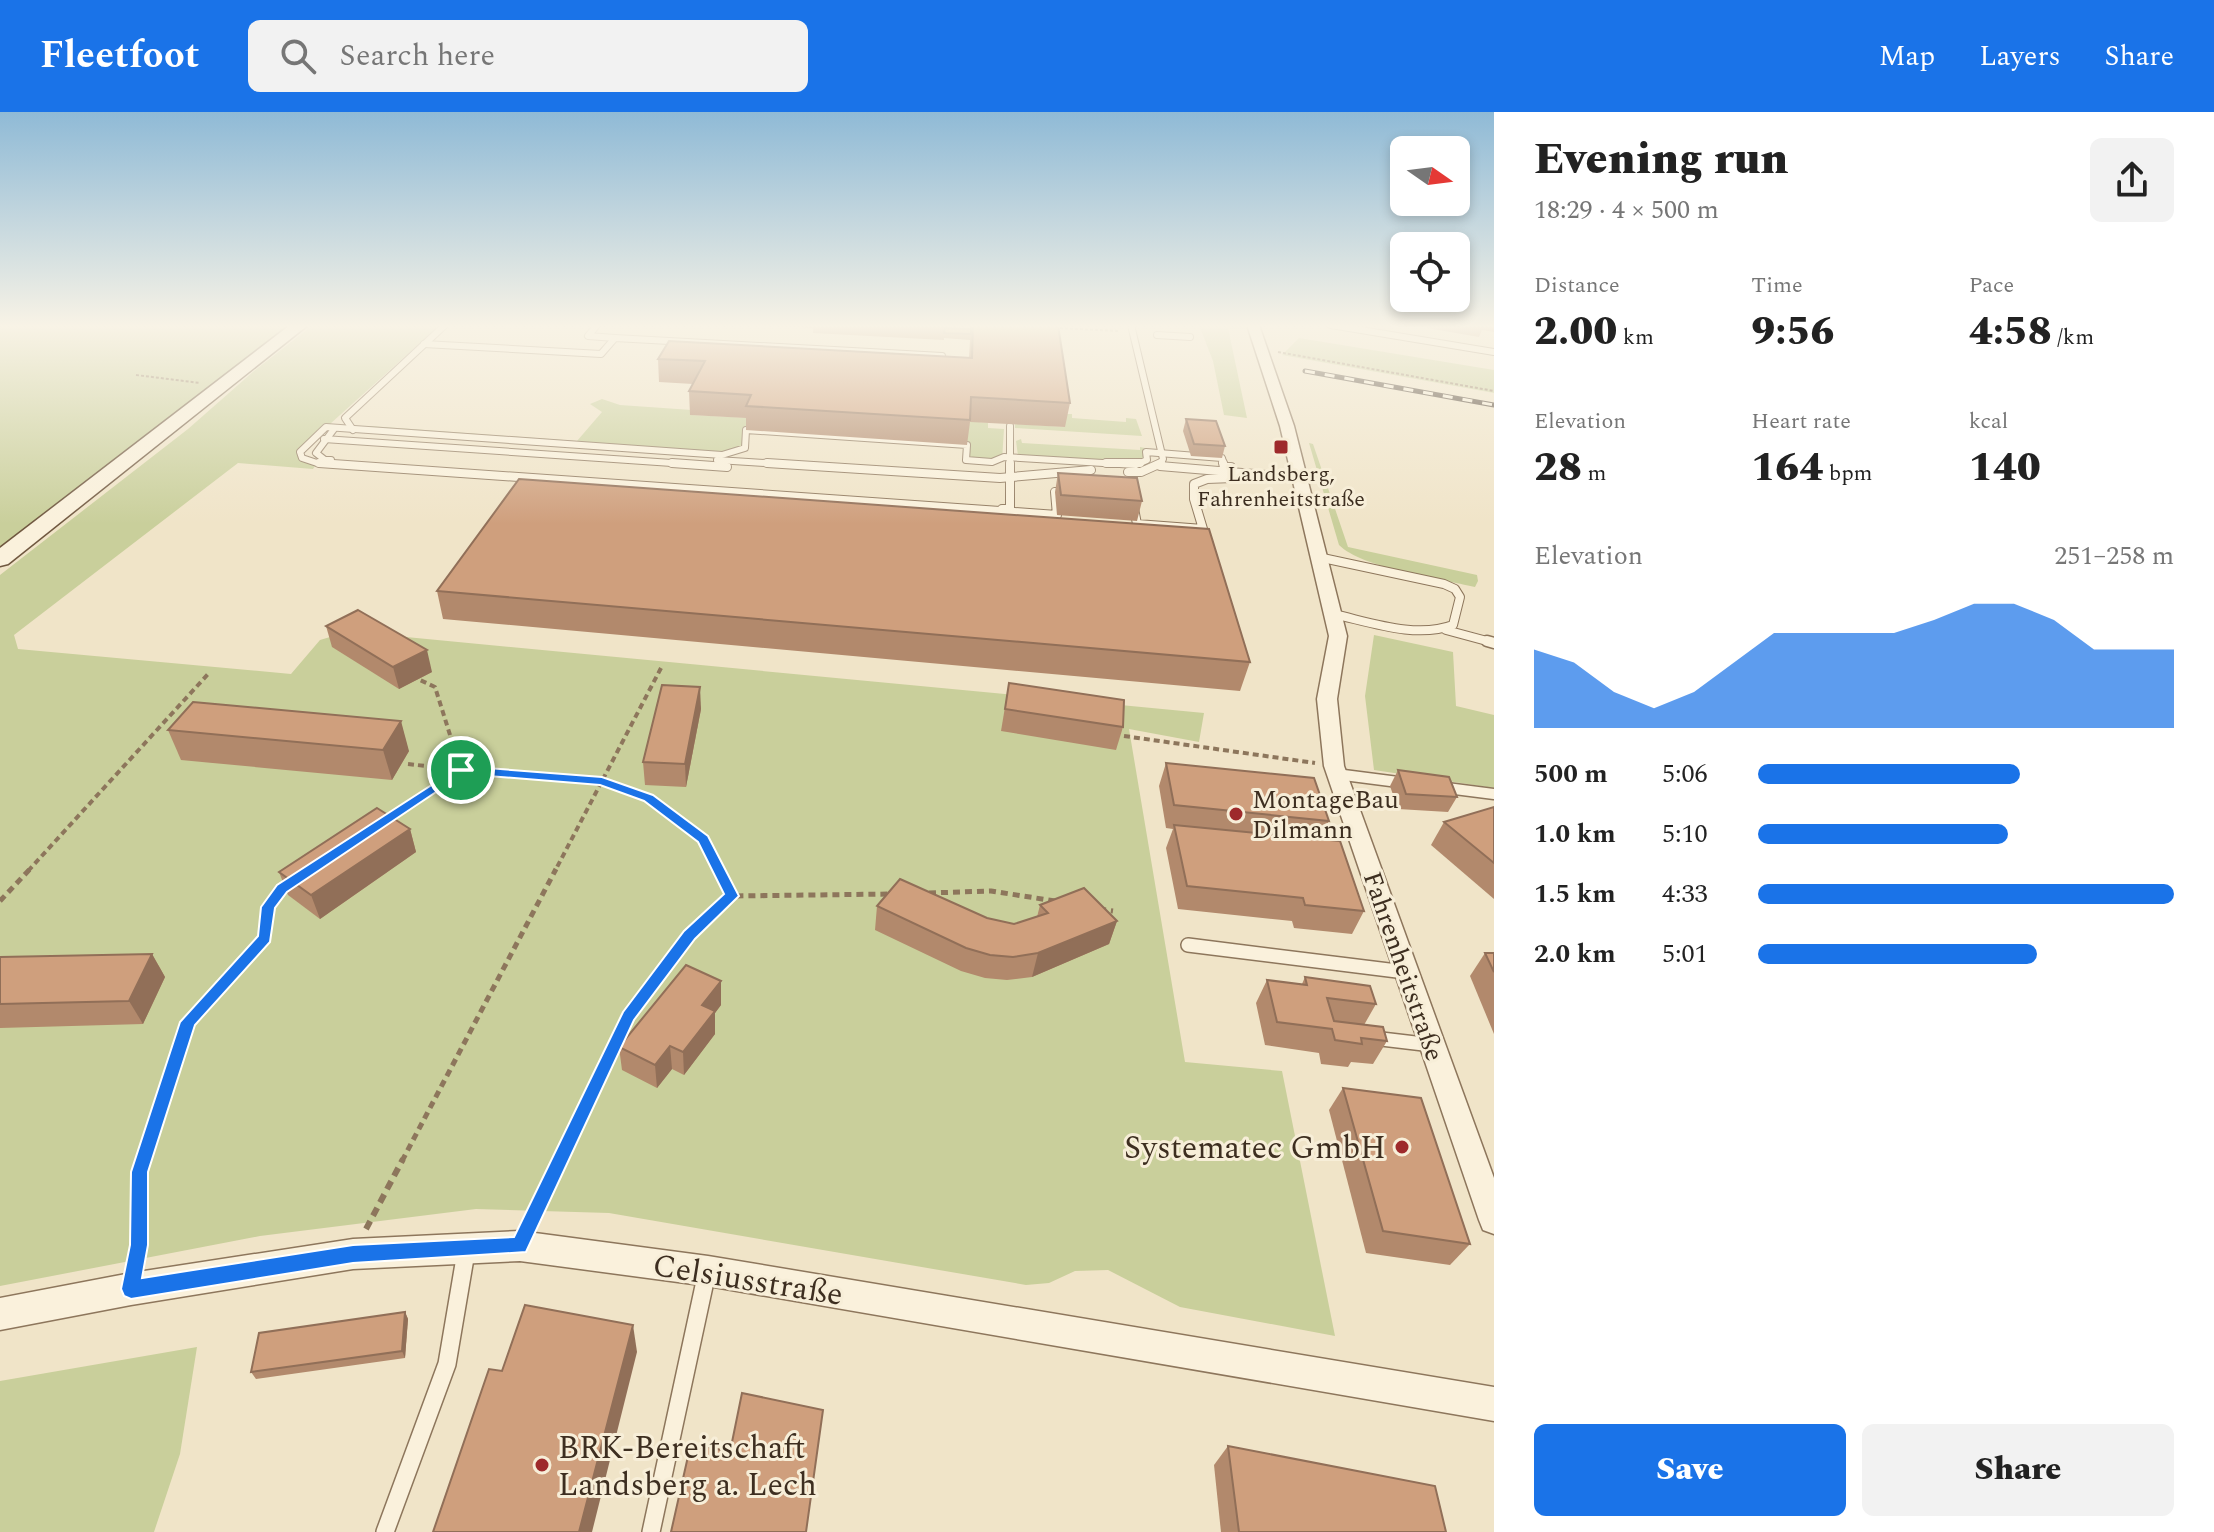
<!DOCTYPE html>
<meta charset="utf-8">
<style>
body{margin:0;font-family:Spectral,serif;background:#f2f2f2;color:#222;height:100vh;display:flex;flex-direction:column;font-size:30px;white-space:nowrap}
*{box-sizing:border-box;margin:0}
p{font-size:26px;color:#767676}
.icon{flex:none;width:44px;height:44px;fill:none;stroke:currentColor;stroke-width:2;stroke-linecap:round;stroke-linejoin:round}
.map{position:relative;flex:1;overflow:hidden}
.sheet{display:flex;flex-direction:column;background:#fff;width:720px}
.sheet>*{flex:none}
.needle{width:52px;rotate:104deg}
.fabs{position:absolute;left:1390px;top:24px;display:grid;gap:16px}
.fabs a{display:grid;place-items:center;width:80px;height:80px;border-radius:12px;background:#fff;box-shadow:0 4px 12px #0003;font-size:40px}
.pin{position:absolute;display:grid;place-items:center;width:68px;height:68px;color:#fff;margin:-34px;border:4px solid #fff;border-radius:50%;box-shadow:0 2px 8px #0007}
.round{display:grid;place-items:center;flex:none;width:84px;height:84px;border-radius:12px;background:#f2f2f2}
.head{display:flex;align-items:center;justify-content:space-between;height:136px;padding:0 40px}
h1{font-size:44px;font-weight:800;line-height:60px}
.metrics{display:grid;grid-template-columns:repeat(3,1fr);gap:12px;height:136px;padding:8px 40px}
.metrics div{display:grid;align-content:center}
.metrics b{font-size:40px;font-weight:800}
.metrics small{font-size:22px;font-weight:400}
.metrics p{font-size:22px}
.chart{height:224px;padding:16px 40px}
.chart p{display:flex;justify-content:space-between}
.chart svg{width:100%;height:144px;margin-top:8px;fill:#1a73e8;opacity:.7}
.primary-button{display:flex;gap:16px;margin-top:auto;padding:16px 40px}
.primary-button a{flex:1;height:92px;border-radius:12px;background:#1a73e8;color:#fff;font-size:32px;font-weight:800;line-height:92px;text-align:center}
.primary-button a+a{background:#f2f2f2;color:#222}
ul{padding:0 40px;list-style:none;font-size:26px}
li{display:grid;grid-template-columns:128px 96px 1fr;align-items:center;height:60px}
li i{height:20px;border-radius:10px;background:#1a73e8}
header{display:flex;align-items:center;gap:48px;box-sizing:border-box;height:112px;padding:0 40px;background:#1a73e8;color:#fff}
header strong{font-size:38px}
nav{display:flex;gap:44px;margin-inline-start:auto;font-size:28px}
.search{width:560px;height:72px;background:#f2f2f2;display:flex;align-items:center;gap:20px;box-sizing:border-box;padding:0 28px;border-radius:12px;color:#767676;font-size:30px}
main{display:flex;flex:1;min-height:0}
.map>svg:first-child{display:block}
.green{fill:#c9cf9b}
.lines{fill:none;stroke-linecap:round;stroke-linejoin:round}
.lane-far4-casing{stroke:#8d765c;stroke-width:8}
.lane-far3-casing{stroke:#8d765c;stroke-width:10}
.lane-far2-casing{stroke:#8d765c;stroke-width:13}
.lane-far1-casing{stroke:#8d765c;stroke-width:16}
.lane-casing{stroke:#8d765c;stroke-width:20}
.street-casing{stroke:#8d765c;stroke-width:3}
.secondary-casing{stroke:#6f573f;stroke-width:3}
.path-far3{stroke:#8d765c;stroke-width:2;stroke-dasharray:3 2;stroke-linecap:butt}
.path-far2{stroke:#8d765c;stroke-width:4;stroke-dasharray:6 4;stroke-linecap:butt}
.path-far1{stroke:#8d765c;stroke-width:5;stroke-dasharray:7 5;stroke-linecap:butt}
.path{stroke:#8d765c;stroke-width:6;stroke-dasharray:9 6;stroke-linecap:butt}
.lane-far4{stroke:#faf1dc;stroke-width:6}
.lane-far3{stroke:#faf1dc;stroke-width:8}
.lane-far2{stroke:#faf1dc;stroke-width:10}
.lane-far1{stroke:#faf1dc;stroke-width:13}
.lane{stroke:#faf1dc;stroke-width:17}
.street{fill:#faf1dc;fill-rule:evenodd}
.secondary{fill:#faf1dc;fill-rule:evenodd}
.rail-casing{stroke:#3d2e20;stroke-width:5}
.rail{stroke:#f7eed8;stroke-width:3;stroke-dasharray:10;stroke-linecap:butt}
.wall{fill:#b2896c}
.shaded-wall{fill:#916f58}
.building{fill:#cf9f7d;stroke:#916f58;stroke-width:2}
.route{fill:#1a73e8;stroke:#fff;stroke-width:2;fill-rule:evenodd}
.poi-dot{fill:#9e2a2b;stroke:#f7eed8;stroke-width:3}
.labels{text-anchor:middle;stroke-width:6;stroke-linejoin:round;paint-order:stroke}
.far-poi-label{font-size:22px;fill:#3d2e20;stroke:#f7eed8}
.poi-label{font-size:26px;fill:#3d2e20;stroke:#f7eed8;text-anchor:start}
.street-label{font-size:26px;fill:#3d2e20;stroke:#f7eed8}
.near-poi-label{font-size:32px;fill:#3d2e20;stroke:#f7eed8;text-anchor:end}
.near-street-label{font-size:32px;fill:#3d2e20;stroke:#f7eed8}
</style>
<header>
<strong>Fleetfoot</strong>
<div class="search"><svg class="icon" aria-label="search" viewBox="0 0 24 24"><circle cx="10" cy="10" r="6"/><path d="M15 15l6 6"/></svg>Search here</div>
<nav><a>Map</a><a>Layers</a><a>Share</a></nav>
</header>
<main>
<div class="map">
<svg width="1494" height="1420" viewBox="0 0 1494 1420">
<rect width="100%" height="100%" fill="#f0e4c8"/>
<g class="green">
<polygon points="0,213 293,213 0,443"/>
<polygon points="313,213 440,213 300,339 302,346 317,351 313,357 238,351 14,523 18,537 291,562 320,528 367,514 406,525 1204,601 1199,630 1129,617 1185,950 1282,959 1335,1224 1180,1195 1108,1158 1075,1159 1049,1171 1026,1173 609,1101 476,1097 260,1124 0,1174 0,463 188,317 254,259"/>
<polygon points="1199,213 1248,213 1249,217 1228,216 1247,306 1224,303 1213,249"/>
<polygon points="1299,226 1494,258 1494,281 1282,243"/>
<polygon points="602,287 620,293 692,298 691,303 751,306 745,336 722,343 366,318 370,314 577,329 602,300 590,292"/>
<polygon points="1063,302 1072,302 1072,306 1126,310 1126,306 1136,307 1142,324 1015,316 1015,312 1065,315"/>
<polygon points="968,309 988,311 988,316 1004,317 1002,348 966,348"/>
<polygon points="1021,327 1022,331 1140,338 1140,335 1145,336 1147,348 1136,353 1018,344 1016,329"/>
<path d="M1309 331 1313 332 1348 435 1477 463 1478 469 1475 475C1441 467 1362 456 1339 433Z"/>
<polygon points="1374,523 1453,540 1456,594 1494,603 1494,676 1374,658 1365,584"/>
<polygon points="197,1235 180,1342 154,1420 0,1420 0,1269"/>
</g>
<g class="lines">
<defs>
<g id="lane-far4">
<polyline points="597,213 588,224 615,226"/>
<polyline points="1131,213 1163,347 1160,353"/>
<polyline points="1331,213 1494,240"/>
<polyline points="1157,223 1190,225"/>
<polyline points="424,232 601,242 615,226 942,244"/>
<polyline points="1010,314 1010,353"/>
<polyline points="353,318 345,306 445,213"/>
<polyline points="324,327 701,353"/>
<polyline points="331,348 325,348 316,341 334,317"/>
<polyline points="717,348 798,353"/>
<polyline points="348,353 317,351 302,346 300,340 326,315 722,343 745,336 746,318 967,333 966,348 992,350 1004,345 1136,353 1147,348 1146,340 1222,346 1224,353"/>
</g>
<g id="lane-far3">
<polyline points="319,351 1057,403 1055,380 1132,386 1137,412 1203,417 1194,387 1194,372 1207,367 1233,366 1231,355 1224,355 1223,351"/>
<polyline points="672,351 727,355"/>
<polyline points="767,351 1000,366 1091,358"/>
<polyline points="1106,351 1140,351"/>
<polyline points="1160,354 1301,366"/>
<polyline points="1128,360 1141,360 1161,351"/>
<polyline points="1002,397 1010,397 1010,351"/>
<path d="M1318 445 1444 472 1455 477 1460 485 1453 513C1416 527 1370 510 1333 502"/>
<polyline points="1446,518 1494,531"/>
</g>
<g id="lane-far2">
<polyline points="1487,529 1494,531"/>
<polyline points="1336,662 1406,671"/>
<polyline points="1439,675 1494,682"/>
</g>
<g id="lane-far1">
<polyline points="1188,833 1405,860"/>
<polyline points="1373,926 1432,933"/>
</g>
<g id="lane">
<polyline points="385,1420 447,1252 466,1140"/>
<polyline points="651,1420 707,1160"/>
</g>
<g id="street">
<polygon points="1247,213 1259,213 1294,314 1347,524 1337,587 1344,654 1494,1066 1494,1122 1483,1118 1479,1108 1324,654 1317,587 1329,524 1280,314"/>
<polygon points="520,1119 708,1144 1494,1275 1494,1309 708,1174 520,1149 353,1157 131,1193 0,1218 0,1186 131,1161 353,1127"/>
</g>
<polygon id="secondary" points="290,213 308,213 8,452 0,454 0,436"/>
</defs>
<use href="#lane-far4" class="lane-far4-casing"/>
<use href="#lane-far3" class="lane-far3-casing"/>
<use href="#lane-far2" class="lane-far2-casing"/>
<use href="#lane-far1" class="lane-far1-casing"/>
<use href="#lane" class="lane-casing"/>
<use href="#street" class="street-casing"/>
<use href="#secondary" class="secondary-casing"/>
<g class="path-far3">
<polyline points="1060,216 1118,219"/>
<polyline points="1278,240 1494,279"/>
<polyline points="136,263 200,271"/>
</g>
<g class="path-far2">
<polyline points="661,556 602,669 648,686 703,727 719,759"/>
<polyline points="1124,624 1315,651"/>
<polyline points="408,652 461,658 435,575 420,568"/>
<polyline points="388,707 461,658 602,669 555,759"/>
<polyline points="28,759 209,561"/>
</g>
<g class="path-far1">
<polyline points="718,757 732,784"/>
<polyline points="929,781 991,779 1055,789"/>
<polyline points="0,789 30,757"/>
<polyline points="1099,797 1113,799"/>
<polyline points="143,1049 188,910 265,826 268,795 287,773"/>
<polyline points="402,1049 556,757"/>
<polyline points="560,1049 628,904 689,823 732,784 892,782"/>
</g>
<g class="path">
<polyline points="531,1110 561,1047"/>
<polyline points="366,1117 403,1047"/>
<polyline points="136,1152 140,1060 144,1047"/>
</g>
<use href="#lane-far4" class="lane-far4"/>
<use href="#lane-far3" class="lane-far3"/>
<use href="#lane-far2" class="lane-far2"/>
<use href="#lane-far1" class="lane-far1"/>
<use href="#lane" class="lane"/>
<use href="#street" class="street"/>
<use href="#secondary" class="secondary"/>
<defs>
<polyline id="rail" points="1305,259 1494,293"/>
</defs>
<use href="#rail" class="rail-casing"/>
<use href="#rail" class="rail"/>
</g>
<g class="wall">
<polygon points="756,213 945,213 945,216 970,217 970,213 1058,213 1070,291 1065,315 970,310 967,333 746,318 746,306 690,303 689,279 693,272 659,270 658,247 969,246 970,228 944,226 944,228 813,221 813,216"/>
<polygon points="1428,213 1494,213 1494,220 1482,218 1479,225 1427,216"/>
<polygon points="1186,307 1225,334 1222,346 1191,344 1183,319"/>
<polygon points="1058,361 1142,389 1137,409 1057,403 1055,380"/>
<polygon points="437,479 1250,550 1240,579 443,507"/>
<polygon points="326,514 432,560 399,577 332,535"/>
<polygon points="1009,571 1123,615 1116,638 1001,619"/>
<polygon points="701,597 686,675 645,673 643,650"/>
<polygon points="168,618 409,639 392,668 181,648"/>
<polygon points="1166,651 1329,709 1320,727 1364,799 1352,822 1294,816 1292,809 1178,797 1166,736 1173,717 1166,716 1159,674"/>
<polygon points="1398,658 1457,685 1448,700 1398,697 1390,674"/>
<polygon points="1494,695 1494,787 1431,733 1444,710"/>
<polygon points="410,717 416,740 320,807 288,783 279,760"/>
<polygon points="1040,793 1117,809 1109,832 1032,865 1007,868 985,866 961,859 875,818 877,794 987,806 1014,812 1037,805"/>
<polygon points="1485,841 1494,841 1494,922 1470,864"/>
<polygon points="152,842 165,865 143,912 0,916 0,845"/>
<polygon points="1305,865 1376,892 1364,913 1387,929 1373,952 1351,950 1348,955 1321,952 1319,941 1265,933 1256,891 1267,868 1302,872"/>
<polygon points="721,869 721,893 715,901 715,922 684,963 672,957 657,976 622,958 619,935"/>
<polygon points="1343,976 1470,1132 1450,1153 1366,1141 1329,998"/>
<polygon points="405,1200 408,1207 405,1246 256,1267 251,1260"/>
<polygon points="1228,1334 1446,1420 1221,1420 1214,1353"/>
</g>
<g class="shaded-wall">
<polygon points="427,538 432,560 399,577 393,555"/>
<polygon points="700,575 701,597 686,675 685,652"/>
<polygon points="401,609 409,639 392,668 383,638"/>
<polygon points="410,717 416,740 320,807 311,783"/>
<polygon points="1117,809 1109,832 1032,865 1038,841"/>
<polygon points="152,842 165,865 143,912 129,889"/>
<polygon points="721,869 721,893 715,901 715,922 684,963 683,940 702,893"/>
<polygon points="670,934 672,957 657,976 655,953"/>
<polygon points="405,1200 408,1207 405,1246 402,1239"/>
<polygon points="633,1213 637,1240 592,1420 579,1420"/>
</g>
<g class="building">
<polygon points="973,213 1058,213 1070,291 971,285 970,308 746,294 751,283 689,279 705,249 658,247 669,229 972,246"/>
<polygon points="945,216 971,217 971,222 944,221"/>
<polygon points="1186,307 1216,309 1225,334 1194,332"/>
<polygon points="1058,361 1137,366 1142,389 1061,383"/>
<polygon points="519,367 1209,417 1250,550 437,479"/>
<polygon points="358,498 427,538 393,555 326,514"/>
<polygon points="1009,571 1124,588 1123,615 1005,597"/>
<polygon points="662,573 700,575 685,652 643,650"/>
<polygon points="193,590 401,609 383,638 168,618"/>
<polygon points="1166,651 1314,666 1329,709 1174,693"/>
<polygon points="1398,658 1449,665 1457,685 1406,682"/>
<polygon points="1494,695 1494,751 1444,710"/>
<polygon points="377,696 410,717 311,783 279,760"/>
<polygon points="1174,713 1340,729 1364,799 1305,793 1303,786 1187,774"/>
<polygon points="900,767 987,806 1014,812 1048,801 1040,793 1084,776 1117,809 1038,841 1013,845 990,843 966,836 877,794"/>
<polygon points="1485,841 1494,841 1494,860"/>
<polygon points="152,842 129,889 0,892 0,845"/>
<polygon points="686,853 721,869 702,893 715,899 683,940 670,934 655,953 619,935"/>
<polygon points="1305,865 1370,874 1376,892 1327,886 1334,909 1383,915 1387,929 1361,926 1362,932 1335,928 1332,917 1277,910 1267,868 1307,873"/>
<polygon points="1343,976 1421,986 1470,1132 1383,1119"/>
<polygon points="525,1193 633,1213 579,1420 433,1420 489,1257 502,1259"/>
<polygon points="405,1200 402,1239 251,1260 259,1221"/>
<polygon points="742,1281 823,1298 806,1420 671,1420 691,1331 730,1340"/>
<polygon points="1228,1334 1435,1374 1446,1420 1239,1420"/>
</g>
<linearGradient id="sky" x2="0" y2="1"><stop stop-color="#8fbad6"/><stop offset="0.52" stop-color="#f8f3e6"/><stop offset="1" stop-color="#f8f3e6" stop-opacity="0"/></linearGradient>
<rect width="1494" height="412" fill="url(#sky)"/>
<path class="route" d="M461 654 602 665 653 683 708 724 739 784 695 827 634 908 526 1140 353 1151 131 1187 124 1184 121 1177 130 1133 131 1060 180 910 258 824 261 795 277 773ZM463 662 600 673 644 689 698 730 724 782 684 819 623 900 514 1125 353 1133 142 1166 148 1133V1060L195 913 270 830 275 796 287 780Z"/>
<g class="poi-dot">
<rect x="1273" y="327" width="16" height="16" rx="4"/>
<circle cx="1236" cy="702" r="8"/>
<circle cx="1402" cy="1035" r="8"/>
<circle cx="542" cy="1353" r="8"/>
</g>
<g class="labels">
<g class="far-poi-label">
<text x="1281" y="369">Landsberg,<tspan x="1281" dy="25">Fahrenheitstraße</tspan></text>
</g>
<g class="poi-label">
<text x="1252" y="696">MontageBau<tspan x="1252" dy="30">Dilmann</tspan></text>
</g>
<g class="street-label">
<text transform="translate(1404 854) rotate(71)" y="9">Fahrenheitstraße</text>
</g>
<g class="near-poi-label">
<text x="1386" y="1046">Systematec GmbH</text>
<text x="558" y="1346" text-anchor="start">BRK-Bereitschaft<tspan x="558" dy="37">Landsberg a. Lech</tspan></text>
</g>
<g class="near-street-label">
<text transform="translate(748 1167) rotate(9)" y="11">Celsiusstraße</text>
</g>
</g>
</svg>
<div class="fabs">
<a><svg class="needle" viewBox="-14 -14 28 28"><path d="M0-13l5 13h-10z" fill="#e53935"/><path d="M0 13l5-13h-10z" fill="#767676"/></svg></a>
<a><svg class="icon" aria-label="locate" viewBox="0 0 24 24"><circle cx="12" cy="12" r="6"/><path d="M12 2v4M12 18v4M2 12h4M18 12h4"/></svg></a>
</div>
<div class="pin" style="left:461px;top:658px;background:#1e9e55"><svg class="icon" aria-label="arrive" viewBox="0 0 24 24"><path d="M6 21V4h12l-3 4 3 4H6"/></svg></div>
</div>
<section class="sheet">
<div class="head"><div><h1>Evening run</h1><p>18:29 · 4 × 500 m</p></div><a class="round"><svg class="icon" aria-label="share" viewBox="0 0 24 24"><path d="M12 15V3M7 8l5-5 5 5M5 13v7h14v-7"/></svg></a></div>
<div class="metrics">
<div><p>Distance</p><b>2.00<small> km</small></b></div>
<div><p>Time</p><b>9:56</b></div>
<div><p>Pace</p><b>4:58<small> /km</small></b></div>
</div>
<div class="metrics">
<div><p>Elevation</p><b>28<small> m</small></b></div>
<div><p>Heart rate</p><b>164<small> bpm</small></b></div>
<div><p>kcal</p><b>140</b></div>
</div>
<div class="chart"><p><span>Elevation</span>251–258 m</p>
<svg viewBox="0 0 160 44" preserveAspectRatio="none"><path d="M0 44V20L10 24L20 33L30 38L40 33L50 24L60 15L70 15L80 15L90 15L100 11L110 6L120 6L130 11L140 20L150 20L160 20V44z"/></svg>
</div>
<ul>
<li><b>500 m</b>5:06<i style="width:63%"></i></li>
<li><b>1.0 km</b>5:10<i style="width:60%"></i></li>
<li><b>1.5 km</b>4:33<i style="width:100%"></i></li>
<li><b>2.0 km</b>5:01<i style="width:67%"></i></li>
</ul>
<div class="primary-button"><a>Save</a><a>Share</a></div>
</section>
</main>
